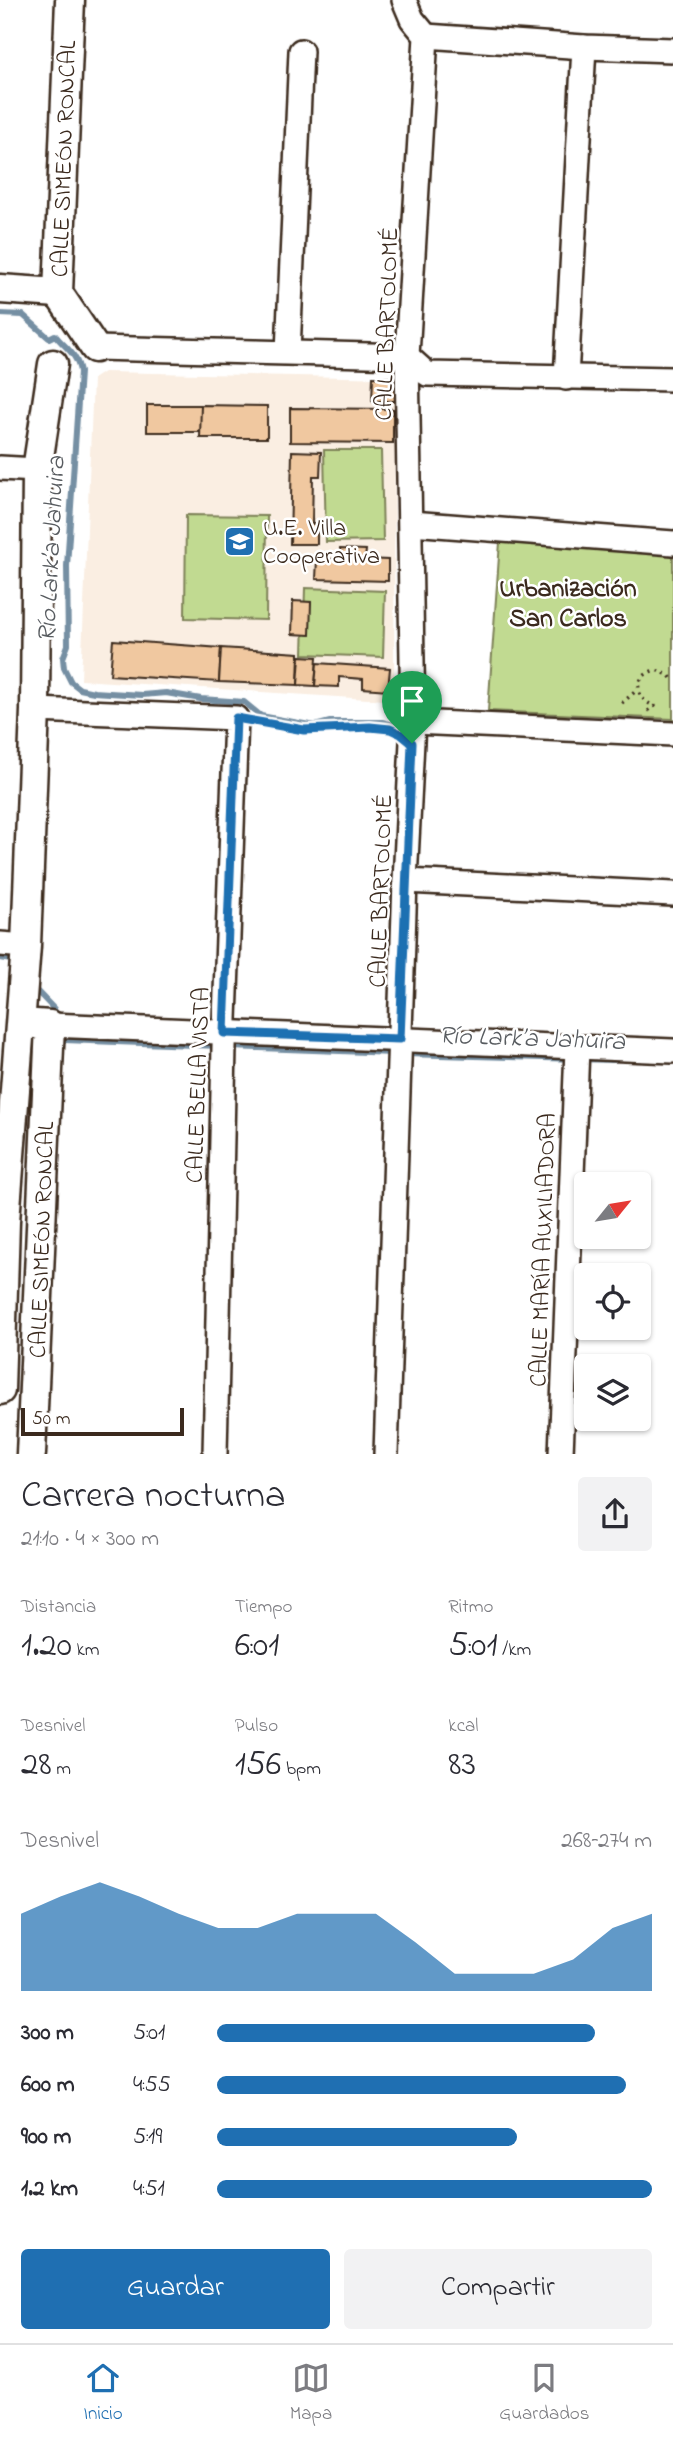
<!DOCTYPE html>
<html lang="es">
<meta charset="utf-8">
<style>
body{margin:0;font-family:"Indie Flower",sans-serif;background:#f2f2f3;color:#2b2b33;height:100vh;display:flex;flex-direction:column;font-size:26px;white-space:nowrap}
*{box-sizing:border-box;margin:0}
p{font-size:23px;color:#7c7c81}
.icon{flex:none;width:38px;height:38px;fill:none;stroke:currentColor;stroke-width:2;stroke-linecap:round;stroke-linejoin:round}
.map{position:relative;height:1454px;overflow:hidden}
.drawer{display:flex;flex-direction:column;background:#fff;flex:1}
.drawer>*{flex:none}
.needle{width:46px;rotate:60deg}
.fabs{position:absolute;left:574px;top:1172px;display:grid;gap:14px}
.fabs a{display:grid;place-items:center;width:77px;height:77px;border-radius:7px;background:#fff;box-shadow:0 2px 5px #0004;font-size:35px}
.scale{position:absolute;left:21px;bottom:18px;width:163px;box-sizing:border-box;padding-left:7px;border:4px solid #3b2a1e;border-top:0;font-size:19px;line-height:24px;white-space:nowrap;color:#3b2a1e;-webkit-text-stroke:5px #fff;paint-order:stroke}
.pin{position:absolute;display:grid;place-items:center;width:60px;height:60px;color:#fff;margin:-72px -30px;border-radius:50% 50% 50% 0;rotate:-45deg;box-shadow:0 0 7px #0007}
.pin .icon{rotate:45deg}
.round{display:grid;place-items:center;flex:none;width:74px;height:74px;border-radius:7px;background:#f2f2f3}
.overview{display:flex;align-items:center;justify-content:space-between;height:119px;padding:0 21px}
h1{font-size:38px;font-weight:600;line-height:52px}
.metrics{display:grid;grid-template-columns:repeat(3,1fr);gap:10px;height:119px;padding:7px 21px}
.metrics div{display:grid;align-content:center}
.metrics b{font-size:35px;font-weight:600}
.metrics small{font-size:19px;font-weight:400}
.metrics p{font-size:19px}
.chart{height:196px;padding:14px 21px}
.chart p{display:flex;justify-content:space-between}
.chart svg{width:100%;height:126px;margin-top:7px;fill:#1f6fb2;opacity:.7}
.cta{display:flex;gap:14px;margin-top:auto;padding:14px 21px}
.cta a{flex:1;height:80px;border-radius:7px;background:#1f6fb2;color:#fff;font-size:28px;font-weight:600;line-height:80px;text-align:center}
.cta a+a{background:#f2f2f3;color:#2b2b33}
ul{padding:0 21px;list-style:none;font-size:23px}
li{display:grid;grid-template-columns:112px 84px 1fr;align-items:center;height:52px}
li i{height:18px;border-radius:9px;background:#1f6fb2}
.tabs{display:flex;justify-content:space-around;align-items:center;height:98px;border-top:2px solid #e1e1e2;background:#fff;font-size:19px;color:#7c7c81}
.tabs a{display:grid;justify-items:center;gap:4px}
.tabs .current{color:#1f6fb2}
.map>svg:first-child{display:block}
.built{fill:#faeee2}
.green{fill:#c1da91;stroke:#7e8258;stroke-width:2}
.lines{fill:none;stroke-linecap:round;stroke-linejoin:round}
.stream{stroke:#758fa3;stroke-width:6}
.building{fill:#f0c8a0;stroke:#3b2a1e;stroke-width:2}
.minor-casing{stroke:#3b2a1e;stroke-width:28}
.tertiary-casing{stroke:#3b2a1e;stroke-width:33}
.path{stroke:#3b2a1e;stroke-width:3.5;stroke-dasharray:2 5;stroke-linecap:butt}
.minor{stroke:#fff;stroke-width:23}
.tertiary{stroke:#fff;stroke-width:28}
.route-casing{stroke:#fff;stroke-width:14}
.route{stroke:#1f6fb2;stroke-width:9}
.labels{text-anchor:middle;stroke-width:5;stroke-linejoin:round;paint-order:stroke}
.street-label{font-size:24px;fill:#3b2a1e;stroke:#fff}
.poi-label{font-size:24px;fill:#3b2a1e;stroke:#fff;text-anchor:start}
.water-label{font-size:26px;font-style:italic;fill:#585c60;stroke:#fff}
.neighbourhood-label{font-size:26px;font-weight:bold;fill:#3b2a1e;stroke:#fff}
</style>
<div class="map">
<svg width="673" height="1454" viewBox="0 0 673 1454">
<rect width="100%" height="100%" fill="#fff"/>
<filter id="ink" filterUnits="userSpaceOnUse"><feTurbulence type="fractalNoise" baseFrequency=".0143" numOctaves="2"/><feDisplacementMap in="SourceGraphic" scale="14" xChannelSelector="R" yChannelSelector="G"/><feConvolveMatrix kernelMatrix="1 2 1 2 8 2 1 2 1" color-interpolation-filters="sRGB"/></filter>
<g filter="url(#ink)">
<polygon class="built" points="104,372 395,378 394,690 390,696 383,700 81,680 93,379"/>
<g class="green">
<polygon points="324,450 381,450 383,541 326,542"/>
<polygon points="186,515 267,516 266,620 185,618"/>
<polygon points="500,542 673,553 673,719 488,711"/>
<polygon points="305,588 385,591 383,657 303,654"/>
</g>
<g class="lines">
<g class="stream">
<path d="M0 314 23 315 49 338 55 335C65 348 77 353 80 372L67 566 68 645 63 658 64 668 71 682 80 689 94 692 142 695 166 693 201 699 244 702 261 716 315 726 330 722H382L407 729"/>
<polyline points="0,958 11,960 16,966"/>
<polyline points="31,985 54,1009 58,1020"/>
<polyline points="62,1030 65,1040 219,1046"/>
<polyline points="230,1047 394,1053"/>
<polyline points="405,1054 614,1060"/>
</g>
</g>
<g class="building">
<polygon points="373,377 395,378 395,401 372,401"/>
<rect x="147" y="405" width="54" height="27"/>
<polygon points="201,405 267,406 267,438 200,438"/>
<polygon points="290,408 393,409 393,443 290,442"/>
<polygon points="292,451 321,452 320,476 313,476 312,524 317,524 317,544 290,544"/>
<polygon points="340,549 366,550 365,559 388,560 388,581 316,579 317,559 339,559"/>
<polygon points="293,601 311,602 310,635 292,634"/>
<polygon points="113,640 221,648 219,682 110,675"/>
<polygon points="221,648 299,653 298,685 219,682"/>
<polygon points="300,656 317,657 315,686 298,685"/>
<polygon points="317,663 390,668 388,690 363,688 363,679 339,677 339,687 315,686"/>
</g>
<g class="lines">
<defs>
<g id="minor">
<polyline points="426,36 584,47 673,50"/>
<polyline points="95,348 407,356 427,374 673,379"/>
<polyline points="288,352 301,51"/>
<polyline points="566,378 584,47"/>
<polyline points="0,468 37,470"/>
<polyline points="411,523 673,543"/>
<polyline points="35,710 236,718 224,1047 215,1454"/>
<polyline points="413,722 673,734"/>
<polyline points="405,881 673,894"/>
<polyline points="0,944 26,946"/>
<polyline points="50,1025 673,1051"/>
<polyline points="386,1454 405,881 413,722 407,356 426,36 412,19 404,0"/>
<polyline points="561,1454 577,1048"/>
</g>
<g id="tertiary">
<polyline points="70,0 58,293 95,348"/>
<polyline points="0,289 58,293"/>
<polyline points="21,1023 50,1025 31,1454"/>
<polyline points="0,1390 5,1221 26,946 35,710 37,470 53,364"/>
</g>
</defs>
<use href="#minor" class="minor-casing"/>
<use href="#tertiary" class="tertiary-casing"/>
<g class="path">
<polyline points="622,703 637,690"/>
<path d="M648 711 655 706C633 699 633 675 656 670L669 675 673 681"/>
<polyline points="256,721 304,730 370,728 391,729"/>
</g>
<use href="#minor" class="minor"/>
<use href="#tertiary" class="tertiary"/>
</g>
</g>
<g class="lines" filter="url(#ink)">
<defs>
<polygon id="route" points="236,718 304,730 370,727 390,729 401,734 412,743 400,1039 224,1033"/>
</defs>
<use href="#route" class="route-casing"/>
<use href="#route" class="route"/>
</g>
<defs>
<symbol id="school-square" viewBox="-11 -11 22 22"><rect x="-9" y="-9" width="18" height="18" rx="4" fill="#1f6fb2" stroke="#fff"/><path d="M0-5L7-2L0 1L-7-2ZM-4 1L0 2.5L4 1V4Q0 6-4 4Z" fill="#fff"/></symbol>
</defs>
<g fill-rule="evenodd">
<use href="#school-square" x="222" y="524" width="35" height="35"/>
</g>
<g class="labels">
<g class="street-label">
<text transform="translate(63 159) rotate(-88)" y="8">CALLE SIMEÓN RONCAL</text>
<text transform="translate(386 324) rotate(-88)" y="8">CALLE BARTOLOMÉ</text>
<text transform="translate(380 891) rotate(-88)" y="8">CALLE BARTOLOMÉ</text>
<text transform="translate(197 1085) rotate(-88)" y="8">CALLE BELLA VISTA</text>
<text transform="translate(41 1240) rotate(-88)" y="8">CALLE SIMEÓN RONCAL</text>
<text transform="translate(542 1250) rotate(-88)" y="8">CALLE MARÍA AUXILIADORA</text>
</g>
<g class="poi-label">
<text x="263" y="535">U.E. Villa<tspan x="263" dy="28">Cooperativa</tspan></text>
</g>
<g class="water-label">
<text transform="translate(50 549) rotate(-87)" y="9">Río Lark’a Jahuira</text>
<text transform="translate(532 1037) rotate(2)" y="9">Río Lark’a Jahuira</text>
</g>
<g class="neighbourhood-label">
<text x="568" y="596">Urbanización<tspan x="568" dy="30">San Carlos</tspan></text>
</g>
</g>
</svg>
<div class="fabs">
<a><svg class="needle" viewBox="-14 -14 28 28"><path d="M0-13l5 13h-10z" fill="#e53935"/><path d="M0 13l5-13h-10z" fill="#7c7c81"/></svg></a>
<a><svg class="icon" aria-label="locate" viewBox="0 0 24 24"><circle cx="12" cy="12" r="6"/><path d="M12 2v4M12 18v4M2 12h4M18 12h4"/></svg></a>
<a><svg class="icon" aria-label="layers" viewBox="0 0 24 24"><path d="M12 4l9 5-9 5-9-5zM3 14l9 5 9-5"/></svg></a>
</div>
<div class="scale">50 m</div>
<div class="pin" style="left:412px;top:743px;background:#1e9e55"><svg class="icon" aria-label="arrive" viewBox="0 0 24 24"><path d="M6 21V4h12l-3 4 3 4H6"/></svg></div>
</div>
<section class="drawer">
<div class="overview"><div><h1>Carrera nocturna</h1><p>21:10 · 4 × 300 m</p></div><a class="round"><svg class="icon" aria-label="share" viewBox="0 0 24 24"><path d="M12 15V3M7 8l5-5 5 5M5 13v7h14v-7"/></svg></a></div>
<div class="metrics">
<div><p>Distancia</p><b>1.20<small> km</small></b></div>
<div><p>Tiempo</p><b>6:01</b></div>
<div><p>Ritmo</p><b>5:01<small> /km</small></b></div>
</div>
<div class="metrics">
<div><p>Desnivel</p><b>28<small> m</small></b></div>
<div><p>Pulso</p><b>156<small> bpm</small></b></div>
<div><p>kcal</p><b>83</b></div>
</div>
<div class="chart"><p><span>Desnivel</span>268–274 m</p>
<svg viewBox="0 0 160 44" preserveAspectRatio="none"><path d="M0 44V17L10 11L20 6L30 11L40 17L50 22L60 22L70 17L80 17L90 17L100 27L110 38L120 38L130 38L140 33L150 22L160 17V44z"/></svg>
</div>
<ul>
<li><b>300 m</b>5:01<i style="width:87%"></i></li>
<li><b>600 m</b>4:55<i style="width:94%"></i></li>
<li><b>900 m</b>5:19<i style="width:69%"></i></li>
<li><b>1.2 km</b>4:51<i style="width:100%"></i></li>
</ul>
<div class="cta"><a>Guardar</a><a>Compartir</a></div>
</section>
<nav class="tabs">
<a class="current"><svg class="icon" aria-label="home" viewBox="0 0 24 24"><path d="M3 11l9-7 9 7M6 9v11h12V9"/></svg>Inicio</a>
<a><svg class="icon" aria-label="map" viewBox="0 0 24 24"><path d="M3 6l6-2 6 2 6-2v14l-6 2-6-2-6 2zM9 4v14M15 6v14"/></svg>Mapa</a>
<a><svg class="icon" aria-label="saved" viewBox="0 0 24 24"><path d="M7 4h10v16l-5-4-5 4z"/></svg>Guardados</a>
</nav>
